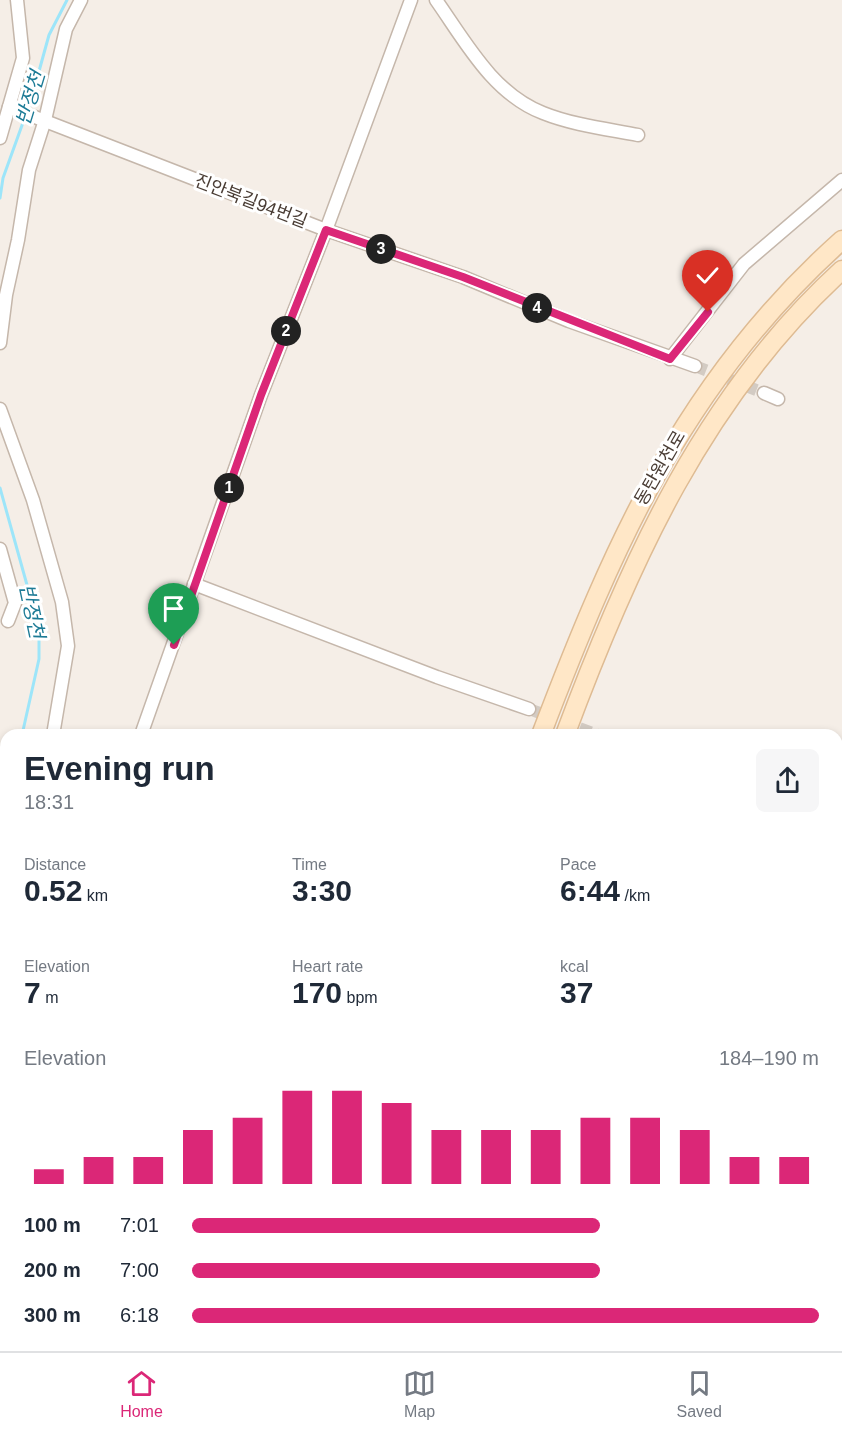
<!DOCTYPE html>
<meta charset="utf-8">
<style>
body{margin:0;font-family:Helvetica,"Noto Sans KR",sans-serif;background:#f6f6f7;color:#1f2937;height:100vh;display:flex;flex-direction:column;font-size:22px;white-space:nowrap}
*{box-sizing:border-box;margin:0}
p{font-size:20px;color:#747a83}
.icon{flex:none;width:33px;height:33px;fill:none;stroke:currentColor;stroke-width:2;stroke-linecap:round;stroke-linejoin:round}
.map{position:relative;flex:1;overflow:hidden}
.drawer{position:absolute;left:0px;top:729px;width:843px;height:622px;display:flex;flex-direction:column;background:#fff;border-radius:18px 18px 0 0;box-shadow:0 3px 9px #0003}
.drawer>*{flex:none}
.pin{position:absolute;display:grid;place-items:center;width:51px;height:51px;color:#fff;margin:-62px -26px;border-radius:50% 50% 50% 0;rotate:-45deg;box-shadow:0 0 6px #0007}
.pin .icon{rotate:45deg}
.km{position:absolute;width:30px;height:30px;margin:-15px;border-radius:50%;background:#222;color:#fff;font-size:16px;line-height:30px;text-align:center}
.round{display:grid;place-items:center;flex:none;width:63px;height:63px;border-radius:9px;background:#f6f6f7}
.headline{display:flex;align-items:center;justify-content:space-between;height:102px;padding:0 24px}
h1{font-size:33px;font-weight:700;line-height:45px}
.stats{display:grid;grid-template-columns:repeat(3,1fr);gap:9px;height:102px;padding:6px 24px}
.stats div{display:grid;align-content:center}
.stats b{font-size:30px;font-weight:700}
.stats small{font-size:16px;font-weight:400}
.stats p{font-size:16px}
.chart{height:168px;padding:12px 24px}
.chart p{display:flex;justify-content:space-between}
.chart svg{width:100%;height:108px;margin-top:6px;stroke:#db2777;stroke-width:6}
ul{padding:0 24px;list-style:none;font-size:20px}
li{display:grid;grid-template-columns:96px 72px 1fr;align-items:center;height:45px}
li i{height:15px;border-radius:8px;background:#db2777}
.menu{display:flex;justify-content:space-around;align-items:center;height:84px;border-top:2px solid #e0e1e3;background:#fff;font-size:16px;color:#747a83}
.menu a{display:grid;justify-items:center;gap:3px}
.menu .current{color:#db2777}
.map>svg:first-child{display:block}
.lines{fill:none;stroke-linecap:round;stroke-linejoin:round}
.stream{stroke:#9de5f9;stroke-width:3}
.street-tunnel{stroke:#d3cbc3;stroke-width:12;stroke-dasharray:12 6;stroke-linecap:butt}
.street-casing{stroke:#c5b7ab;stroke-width:15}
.secondary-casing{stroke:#debb93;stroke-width:21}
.street{stroke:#fff;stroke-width:12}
.secondary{stroke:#ffe7c7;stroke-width:18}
.route-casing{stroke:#fff;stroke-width:12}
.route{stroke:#db2777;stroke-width:8}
.labels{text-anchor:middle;stroke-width:6;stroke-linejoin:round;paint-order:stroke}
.street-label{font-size:18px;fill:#4a3d35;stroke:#fff}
.water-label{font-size:20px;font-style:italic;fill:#1d7b96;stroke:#fff}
</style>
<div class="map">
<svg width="842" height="1351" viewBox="0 0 842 1351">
<rect width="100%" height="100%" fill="#f5eee7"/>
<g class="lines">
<g class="stream">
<polyline points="28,111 49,35 67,0"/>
<polyline points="0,198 3,178 25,117"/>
<polyline points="0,488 39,628 39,659 22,735"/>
<polyline points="0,850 6,818"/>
<polyline points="0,1170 4,1190"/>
<polyline points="29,1346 30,1351"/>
</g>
<g class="street-tunnel">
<polyline points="695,366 764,393"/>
<polyline points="529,709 598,735"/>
</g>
<defs>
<g id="street">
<path d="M436 0C465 41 493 94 543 113 573 125 607 129 638 135"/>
<polyline points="9,107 326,230 463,277 569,321 695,366"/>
<polyline points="0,138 23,58 17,0"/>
<polyline points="0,343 6,295 18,240 29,170 45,120 66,29 81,0"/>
<polyline points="670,359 744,264 842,180"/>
<polyline points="764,393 778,399"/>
<polyline points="0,409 33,500 62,602 68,646 53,735"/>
<polyline points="0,549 15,603 8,621"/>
<polyline points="194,584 437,677 529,709"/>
<polyline points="141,735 261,395 326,230 411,0"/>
<polyline points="837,948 842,940"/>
<polyline points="6,973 6,989"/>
<polyline points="837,1341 842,1338"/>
<polyline points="45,1346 45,1351"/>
<polyline points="825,1346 827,1346"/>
<polyline points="611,1351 613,1346"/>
</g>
<g id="secondary">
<path d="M541 735C614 543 685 380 842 240"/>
<path d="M565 735C629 563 704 396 842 270"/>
<polyline points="0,1197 6,1198"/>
<polyline points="400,1346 417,1351"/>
<polyline points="279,1351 281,1346"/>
<polyline points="310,1351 312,1346"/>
<polyline points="336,1351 338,1346"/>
<polyline points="354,1351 354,1346"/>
</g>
</defs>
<use href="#street" class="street-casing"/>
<use href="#secondary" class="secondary-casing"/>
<use href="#street" class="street"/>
<use href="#secondary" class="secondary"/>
</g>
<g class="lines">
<defs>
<polyline id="route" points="174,645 261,395 326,230 463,277 670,359 708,312"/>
</defs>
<use href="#route" class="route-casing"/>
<use href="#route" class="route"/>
</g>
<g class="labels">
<g class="street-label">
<text transform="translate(251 201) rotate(21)" y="6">진안북길94번길</text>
<text transform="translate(660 468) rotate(-60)" y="6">동탄원천로</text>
</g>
<g class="water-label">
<text transform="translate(30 98) rotate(-73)" y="7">반정천</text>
<text transform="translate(32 611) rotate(78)" y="7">반정천</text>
</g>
</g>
</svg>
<div class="pin" style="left:174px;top:645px;background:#1e9e55"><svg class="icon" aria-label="arrive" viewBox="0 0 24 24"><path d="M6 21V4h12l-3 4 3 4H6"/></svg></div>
<div class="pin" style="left:708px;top:312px;background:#d93025"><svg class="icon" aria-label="check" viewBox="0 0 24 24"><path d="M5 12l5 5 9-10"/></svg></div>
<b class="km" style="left:229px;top:488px">1</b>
<b class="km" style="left:286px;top:331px">2</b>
<b class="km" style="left:381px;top:249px">3</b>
<b class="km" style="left:537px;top:308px">4</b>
<section class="drawer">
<div class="headline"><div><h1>Evening run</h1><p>18:31</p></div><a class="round"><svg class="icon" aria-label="share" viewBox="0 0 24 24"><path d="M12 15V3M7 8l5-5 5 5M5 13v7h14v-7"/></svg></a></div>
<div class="stats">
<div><p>Distance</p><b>0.52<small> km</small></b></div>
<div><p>Time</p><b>3:30</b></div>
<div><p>Pace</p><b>6:44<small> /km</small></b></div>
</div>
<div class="stats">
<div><p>Elevation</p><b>7<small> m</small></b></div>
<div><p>Heart rate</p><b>170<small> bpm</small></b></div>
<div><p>kcal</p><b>37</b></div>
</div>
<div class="chart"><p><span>Elevation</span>184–190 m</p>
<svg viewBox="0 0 160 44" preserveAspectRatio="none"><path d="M5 44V38M15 44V33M25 44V33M35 44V22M45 44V17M55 44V6M65 44V6M75 44V11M85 44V22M95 44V22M105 44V22M115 44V17M125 44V17M135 44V22M145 44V33M155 44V33"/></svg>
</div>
<ul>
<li><b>100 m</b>7:01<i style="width:65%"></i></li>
<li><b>200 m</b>7:00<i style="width:65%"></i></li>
<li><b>300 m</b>6:18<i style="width:100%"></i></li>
</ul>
</section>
</div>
<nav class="menu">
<a class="current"><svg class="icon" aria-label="home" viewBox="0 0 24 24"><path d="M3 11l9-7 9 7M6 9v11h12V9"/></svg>Home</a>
<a><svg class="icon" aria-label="map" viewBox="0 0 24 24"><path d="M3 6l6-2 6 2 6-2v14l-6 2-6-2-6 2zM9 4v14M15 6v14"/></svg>Map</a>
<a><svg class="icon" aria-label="saved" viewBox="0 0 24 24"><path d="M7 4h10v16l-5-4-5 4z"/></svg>Saved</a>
</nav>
